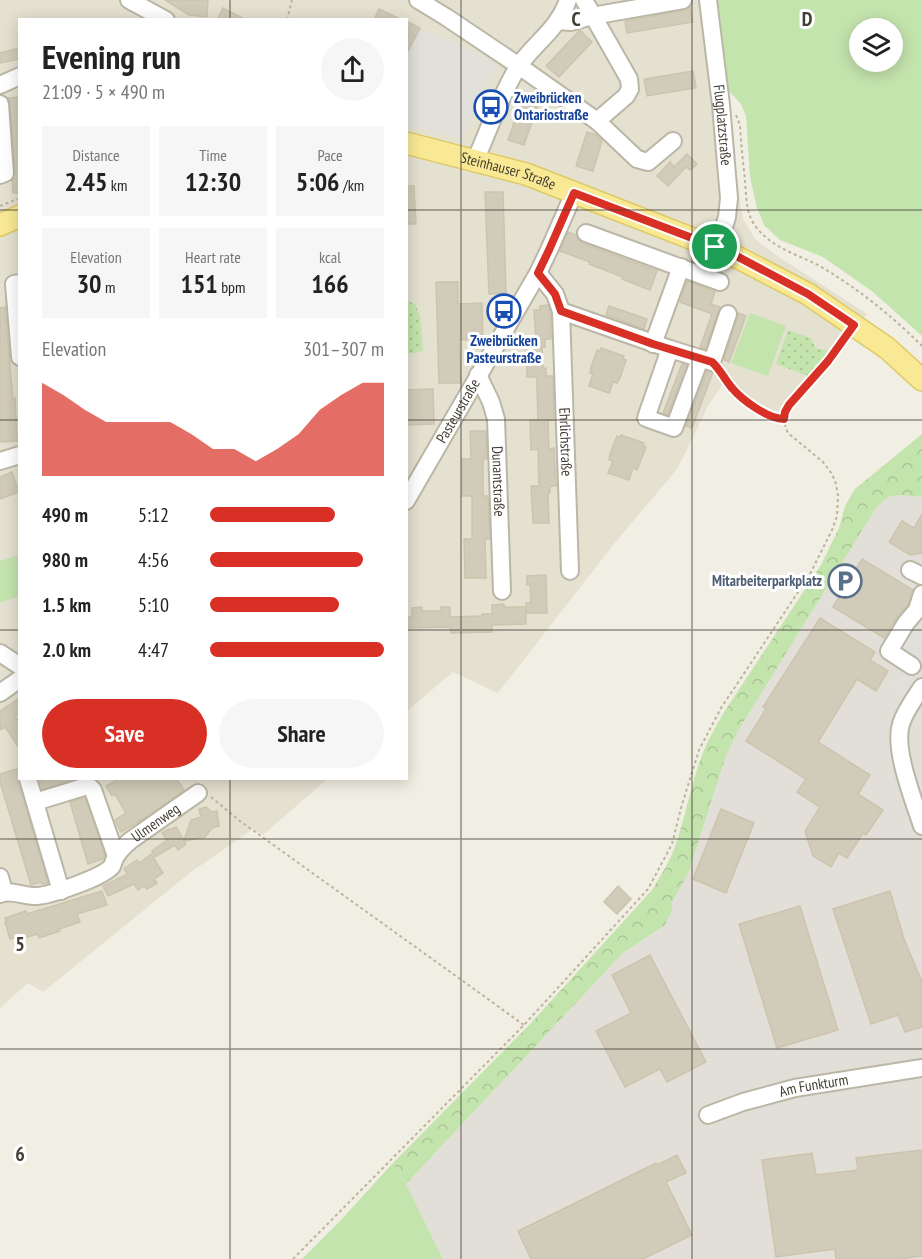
<!DOCTYPE html>
<meta charset="utf-8">
<style>
body{margin:0;font-family:"PT Sans Narrow",sans-serif;background:#f6f6f6;color:#222;height:100vh;display:flex;flex-direction:column;font-size:22px;white-space:nowrap}
*{box-sizing:border-box;margin:0}
p{font-size:20px;color:#767676}
.icon{flex:none;width:33px;height:33px;fill:none;stroke:currentColor;stroke-width:2;stroke-linecap:round;stroke-linejoin:round}
.map{position:relative;flex:1;overflow:hidden}
.panel{position:absolute;left:18px;top:18px;width:390px;height:762px;display:flex;flex-direction:column;background:#fff;border-radius:0px;box-shadow:0 3px 15px #0003}
.panel>*{flex:none}
.fabs{position:absolute;left:849px;top:18px;display:grid;gap:12px}
.fabs a{display:grid;place-items:center;width:54px;height:54px;border-radius:50%;background:#fff;box-shadow:0 3px 15px #0003;font-size:30px}
.pin{position:absolute;display:grid;place-items:center;width:51px;height:51px;color:#fff;margin:-26px;border:3px solid #fff;border-radius:50%;box-shadow:0 2px 6px #0007}
.round{display:grid;place-items:center;flex:none;width:63px;height:63px;border-radius:32px;background:#f6f6f6}
.head{display:flex;align-items:center;justify-content:space-between;height:102px;padding:0 24px}
h1{font-size:33px;font-weight:600;line-height:45px}
.metrics{display:grid;grid-template-columns:repeat(3,1fr);gap:9px;height:102px;padding:6px 24px}
.metrics div{display:grid;align-content:center;border-radius:0px;background:#f6f6f6;text-align:center}
.metrics b{font-size:26px;font-weight:600}
.metrics small{font-size:16px;font-weight:400}
.metrics p{font-size:16px}
.chart{height:168px;padding:12px 24px}
.chart p{display:flex;justify-content:space-between}
.chart svg{width:100%;height:108px;margin-top:6px;fill:#d93025;opacity:.7}
.button{display:flex;gap:12px;margin-top:auto;padding:12px 24px}
.button a{flex:1;height:69px;border-radius:36px;background:#d93025;color:#fff;font-size:24px;font-weight:600;line-height:69px;text-align:center}
.button a+a{background:#f6f6f6;color:#222}
ul{padding:0 24px;list-style:none;font-size:20px}
li{display:grid;grid-template-columns:96px 72px 1fr;align-items:center;height:45px}
li i{height:15px;border-radius:8px;background:#d93025}
.map>svg:first-child{display:block}
.residential{fill:#e4e1d1}
.industrial{fill:#e2dfd8}
.green{fill:#c4e4ad;fill-rule:evenodd}
.forest{fill:url(#forest-crowns)}
.park{fill:url(#park-dots)}
.parking{fill:#e1e0db}
.building{fill:#d1cbb9;stroke:#ccc4ad;stroke-width:1.5}
.lines{fill:none;stroke-linecap:round;stroke-linejoin:round}
.minor-casing{stroke:#bbb7a6;stroke-width:20}
.major-casing{stroke:#ddc965;stroke-width:24}
.path{stroke:#bcb498;stroke-width:2;stroke-dasharray:3 3;stroke-linecap:butt}
.minor{stroke:#fff;stroke-width:16}
.major{stroke:#f9e994;stroke-width:21}
.route-casing{stroke:#fff;stroke-width:12}
.route{stroke:#d93025;stroke-width:8}
.grid{fill:none;stroke:#423e34;stroke-width:1.5;stroke-opacity:0.55}
.labels{text-anchor:middle;stroke-width:6;stroke-linejoin:round;paint-order:stroke}
.transit-label{font-size:15px;font-weight:bold;fill:#164399;stroke:#fff;text-anchor:start}
.street-label{font-size:15px;fill:#423e34;stroke:#fff}
.service-label{font-size:15px;font-weight:bold;fill:#4e5e75;stroke:#fff;text-anchor:end}
.grid-label{font-size:20px;text-anchor:middle;font-weight:bold;fill:#423e34;stroke:#fff;stroke-width:6;stroke-linejoin:round;paint-order:stroke}
</style>
<div class="map">
<svg width="922" height="1259" viewBox="0 0 922 1259">
<defs>
<pattern id="forest-crowns" width="20" height="18" patternUnits="userSpaceOnUse" patternTransform="scale(1.5)"><rect width="20" height="18" fill="#c4e4ad"/><path d="M2 6a3 3 0 1 1 6 0M12 15a3 3 0 1 1 6 0" fill="none" stroke="#aac595"/></pattern>
<pattern id="park-dots" width="8" height="8" patternUnits="userSpaceOnUse" patternTransform="scale(1.5)"><rect width="8" height="8" fill="#c4e4ad"/><path d="M2 2h.1M6 6h.1" fill="none" stroke="#aac595" stroke-width="1.8" stroke-linecap="round"/></pattern>
</defs>
<rect width="100%" height="100%" fill="#f1eee3"/>
<polygon class="residential" points="0,0 718,0 729,91 738,189 743,219 756,240 779,257 867,314 838,353 795,405 788,420 777,423 753,409 722,385 708,406 678,468 613,545 498,693 453,672 407,711 406,20 20,20 20,778 327,779 263,835 253,829 191,872 43,992 28,983 0,1008"/>
<polygon class="industrial" points="901,495 922,497 922,1259 443,1259 406,1184 623,953 665,925 672,911 672,902 688,874 726,756 738,731 876,508 887,497"/>
<g class="green">
<path d="M718 0H922V336L873 292 823 257 780 240 764 225 757 208 750 177 746 116 741 104 729 91ZM860 28H892V62H860Z"/>
<polygon points="750,313 786,326 768,376 731,363"/>
<polygon points="19,555 19,597 0,602 0,561"/>
<polygon points="393,1163 406,1184 443,1259 302,1259 340,1221"/>
</g>
<path class="forest" d="M922 434V497L901 495 888 497 876 508 738 731 726 756 688 874 672 902V911L665 925 623 953 406 1184 393 1163 531 1023 652 890C660 877 669 863 674 849 686 817 691 782 704 750 710 736 718 722 726 709L821 565 839 528 845 506 855 489Z"/>
<g class="park">
<polygon points="407,301 415,304 420,316 423,350 417,353 407,353"/>
<polygon points="788,330 811,338 815,348 829,351 808,376 776,364"/>
</g>
<g class="parking">
<polygon points="420,28 496,63 462,138 407,125 406,55"/>
<polygon points="858,556 861,558 832,605 829,603"/>
<polygon points="903,573 921,584 917,592 899,581"/>
<polygon points="922,621 922,644 910,662 895,653 913,624"/>
<polygon points="922,655 922,672 919,677 911,672 899,692 893,688 905,669 911,672"/>
</g>
<g class="building">
<polygon points="165,0 208,0 207,17 189,15"/>
<polygon points="690,7 693,22 627,33 625,21 685,10"/>
<polygon points="223,8 246,20 217,20"/>
<polygon points="379,9 402,20 374,20"/>
<polygon points="406,21 420,28 406,55"/>
<polygon points="580,30 592,42 559,77 546,66"/>
<polygon points="20,48 20,59 0,63 0,53"/>
<polygon points="693,71 696,88 647,96 644,79"/>
<polygon points="20,97 20,193 13,193 12,180 14,178 15,172 10,103 8,98"/>
<polygon points="522,100 538,105 524,145 508,140"/>
<polygon points="587,132 596,135 602,141 593,171 576,166"/>
<polygon points="687,154 697,164 690,170 686,167 668,186 657,176 670,162 674,167"/>
<polygon points="406,186 414,186 416,224 406,224"/>
<polygon points="485,192 503,192 506,293 489,294"/>
<polygon points="568,232 576,235 578,239 582,243 657,271 650,290 622,279 623,277 589,264 590,262 560,251"/>
<polygon points="687,281 715,292 711,304 720,307 705,349 700,347 712,314 680,302"/>
<polygon points="436,282 458,282 458,304 482,303 483,339 459,340 461,383 439,383"/>
<polygon points="548,305 551,313 551,339 545,339 545,347 542,347 543,369 546,368 546,376 553,376 554,420 548,420 549,449 554,448 556,486 550,486 550,493 548,493 549,523 533,523 531,486 539,486 538,449 531,450 530,420 538,420 537,389 537,377 527,377 526,340 536,339 534,310 540,310 540,306"/>
<polygon points="609,306 647,319 644,329 606,315"/>
<polygon points="5,307 13,399 15,398 17,441 0,442 0,308"/>
<polygon points="738,313 746,316 729,362 724,360"/>
<polygon points="601,348 624,356 623,359 626,360 620,378 617,383 613,382 609,393 589,386 593,374 590,373 591,367 597,350 600,351"/>
<polygon points="682,364 686,365 668,415 663,413"/>
<polygon points="707,371 713,372 692,428 686,426"/>
<polygon points="433,389 434,424 406,425 406,390"/>
<polygon points="470,431 486,431 487,459 483,459 483,496 488,496 490,539 485,539 486,578 465,578 464,539 472,539 472,496 462,496 462,459 471,459"/>
<polygon points="621,435 644,443 643,446 646,447 639,465 637,470 633,468 629,480 608,473 613,461 609,460 610,454 617,436 620,438"/>
<polygon points="12,472 19,492 0,499 0,477"/>
<polygon points="922,514 922,553 910,555 889,542 902,521 914,528"/>
<polygon points="862,559 913,590 908,605 897,617 884,638 833,607"/>
<polygon points="546,575 547,613 526,613 526,603 531,603 530,584 527,585 527,576"/>
<polygon points="504,604 504,607 526,607 526,624 492,625 492,632 451,633 450,627 406,628 406,617 412,617 412,608 422,607 422,611 441,611 441,607 450,607 450,617 482,616 482,614 492,614 492,605"/>
<polygon points="820,618 875,652 870,660 888,671 876,691 857,679 818,742 870,775 858,794 883,810 866,835 863,833 847,858 839,853 831,867 813,856 805,831 820,807 797,792 806,779 746,741 766,709 763,707"/>
<polygon points="20,698 20,713 15,716 20,722 20,749 5,727 0,730 0,711"/>
<polygon points="17,769 19,775 18,782 48,883 42,884 41,882 31,885 0,782 0,774"/>
<polygon points="39,778 72,778 73,779 43,789"/>
<polygon points="120,778 176,778 184,790 146,817 121,832 115,820 126,813 115,794 112,796 106,786"/>
<polygon points="85,798 105,855 103,859 88,864 70,802"/>
<polygon points="206,807 212,812 217,811 219,826 212,828 205,837 184,841 186,844 178,850 175,845 155,857 152,851 170,838 166,839 162,833 169,829 170,830 176,827 184,840 191,820 201,817 199,809"/>
<polygon points="721,809 754,823 726,893 693,879"/>
<polygon points="151,854 163,873 154,879 157,883 147,889 144,886 138,890 134,884 108,896 103,886 128,874 124,869 137,860 139,863"/>
<polygon points="618,886 631,899 617,914 604,902"/>
<polygon points="102,891 107,905 77,914 80,922 59,929 60,931 39,938 38,934 20,939 19,936 10,939 5,922 7,922 5,918 26,911 27,914"/>
<polygon points="890,891 904,939 922,982 922,1027 905,1032 898,1015 871,1024 833,909"/>
<polygon points="800,906 838,1030 777,1048 739,924"/>
<polygon points="650,955 706,1062 667,1082 660,1069 625,1087 596,1031 631,1013 612,975"/>
<polygon points="922,1150 922,1256 898,1259 836,1259 835,1249 776,1257 762,1160 812,1153 816,1175 858,1170 856,1158"/>
<polygon points="677,1155 686,1173 666,1182 692,1235 643,1259 531,1259 518,1231 656,1163 657,1165"/>
</g>
<g class="lines">
<defs>
<g id="minor">
<polyline points="129,0 166,20"/>
<polyline points="418,0 446,17 519,66 597,121 637,159 648,162 673,141"/>
<polyline points="584,0 629,79 630,89 626,96 597,121"/>
<path id="s1" d="M708 0 721 105 729 198 727 217 723 230 715 247"/>
<polyline points="558,21 571,22 592,16 683,0"/>
<polyline points="0,85 20,76"/>
<polyline points="0,104 5,173 0,175"/>
<path d="M475 161C488 132 501 94 518 67 534 43 558 30 568 0"/>
<polyline points="586,233 720,282"/>
<path id="s2" d="M538 273 555 294 561 311 570 571"/>
<polyline points="20,283 14,284 20,357"/>
<polyline points="561,311 670,349 646,418 674,428 700,359"/>
<polyline points="653,344 681,267"/>
<polyline points="670,349 712,362 728,314"/>
<path id="s3" d="M478 375 491 402 496 419 502 591"/>
<polyline points="0,461 20,455"/>
<path id="s4" d="M406 501 538 273 549 250 574 193"/>
<polyline points="910,570 922,576"/>
<polyline points="0,653 20,666"/>
<polyline points="912,666 889,651 906,623 917,610 922,594"/>
<path d="M922 687C914 699 905 711 901 724 893 749 914 801 922 826"/>
<polyline points="0,693 20,679"/>
<polyline points="28,779 61,891"/>
<polyline points="35,802 87,786 90,787 93,790 116,856"/>
<polyline points="0,877 4,892"/>
<path id="s5" d="M0 894C12 889 25 897 37 896 51 895 104 877 112 866 113 864 114 860 115 858 119 850 125 845 131 840L198 793"/>
<path id="s6" d="M708 1115 743 1102 795 1088 922 1068"/>
</g>
<g id="major">
<path id="s7" d="M406 143 526 174 729 253 808 294 887 348 922 380"/>
<polyline points="0,225 20,216"/>
</g>
</defs>
<use href="#minor" class="minor-casing"/>
<use href="#major" class="major-casing"/>
<g class="path">
<polyline points="287,20 292,0"/>
<path d="M736 115 740 125C741 144 743 162 745 180 746 194 746 209 752 221 766 245 793 253 816 264 823 268 830 272 836 276 867 296 896 320 922 346"/>
<polyline points="0,206 20,198"/>
<path d="M721 374C733 391 761 419 784 419"/>
<polyline points="211,797 240,821 524,1025"/>
<path d="M293 1259 524 1025 648 889 672 844 681 808 699 750 721 708 810 574 832 530 837 516 838 496 836 484 832 474 823 462 788 433C783 423 784 415 789 405L828 361 845 337"/>
</g>
<use href="#minor" class="minor"/>
<use href="#major" class="major"/>
</g>
<g class="lines">
<defs>
<path id="route" d="M574 193 729 252 808 294 854 325 828 361 789 405 785 412 784 419C768 419 742 400 732 388 725 380 720 369 712 362L653 344 561 311 555 294 538 273 549 250Z"/>
</defs>
<use href="#route" class="route-casing"/>
<use href="#route" class="route"/>
</g>
<path class="grid" d="M230 0V20M461 0V1259M692 0V1259M0 210H20M406 210H922M0 420H20M406 420H922M0 630H20M406 630H922M230 778V1259M0 839H922M0 1049H922"/>
<defs>
<symbol id="bus-ring" viewBox="-11 -11 22 22"><circle r="9.5" fill="#fff" stroke="#1a4fb4" stroke-width="1.5"/><path d="M-5-6H5V4H4V6H2V4H-2V6H-4V4H-5ZM-3.5-4V0h7V-4ZM-3.5 1.2v1.5H-2V1.2ZM2 1.2v1.5H3.5V1.2Z" fill="#1a4fb4"/></symbol>
<symbol id="parking-ring" viewBox="-11 -11 22 22"><circle r="9.5" fill="#fff" stroke="#5c6f8a" stroke-width="1.5"/><path d="M-3.5-5.5H1a3.5 3.5 0 0 1 0 7H-1V5.5H-3.5ZM-1-3.4V-.6H.8a1.4 1.4 0 0 0 0-2.8Z" fill="#5c6f8a"/></symbol>
</defs>
<g fill-rule="evenodd">
<use href="#bus-ring" x="472" y="88" width="38" height="38"/>
<use href="#bus-ring" x="485" y="292" width="38" height="38"/>
<use href="#parking-ring" x="826" y="562" width="38" height="38"/>
</g>
<g class="labels">
<g class="transit-label">
<text x="514" y="103">Zweibrücken<tspan x="514" dy="17">Ontariostraße</tspan></text>
<text x="504" y="346" text-anchor="middle">Zweibrücken<tspan x="504" dy="17">Pasteurstraße</tspan></text>
</g>
<g class="street-label">
<text dy="5" stroke="none"><textPath href="#s1" startOffset="126">Flugplatzstraße</textPath></text>
<text dy="5" stroke="none"><textPath href="#s7" startOffset="106">Steinhauser Straße</textPath></text>
<text dy="5" stroke="none"><textPath href="#s4" startOffset="104">Pasteurstraße</textPath></text>
<text dy="5" stroke="none"><textPath href="#s2" startOffset="176">Ehrlichstraße</textPath></text>
<text dy="5" stroke="none"><textPath href="#s3" startOffset="110">Dunantstraße</textPath></text>
<text dy="5" stroke="none"><textPath href="#s5" startOffset="182">Ulmenweg</textPath></text>
<text dy="5" stroke="none"><textPath href="#s6" startOffset="110">Am Funkturm</textPath></text>
</g>
<g class="service-label">
<text x="822" y="586">Mitarbeiterparkplatz</text>
</g>
</g>
<g class="grid-label">
<text x="576" y="26">C</text>
<text x="807" y="26">D</text>
<text x="20" y="951">5</text>
<text x="20" y="1161">6</text>
</g>
</svg>
<div class="fabs">
<a><svg class="icon" aria-label="layers" viewBox="0 0 24 24"><path d="M12 4l9 5-9 5-9-5zM3 14l9 5 9-5"/></svg></a>
</div>
<div class="pin" style="left:715px;top:247px;background:#1e9e55"><svg class="icon" aria-label="arrive" viewBox="0 0 24 24"><path d="M6 21V4h12l-3 4 3 4H6"/></svg></div>
<section class="panel">
<div class="head"><div><h1>Evening run</h1><p>21:09 · 5 × 490 m</p></div><a class="round"><svg class="icon" aria-label="share" viewBox="0 0 24 24"><path d="M12 15V3M7 8l5-5 5 5M5 13v7h14v-7"/></svg></a></div>
<div class="metrics">
<div><p>Distance</p><b>2.45<small> km</small></b></div>
<div><p>Time</p><b>12:30</b></div>
<div><p>Pace</p><b>5:06<small> /km</small></b></div>
</div>
<div class="metrics">
<div><p>Elevation</p><b>30<small> m</small></b></div>
<div><p>Heart rate</p><b>151<small> bpm</small></b></div>
<div><p>kcal</p><b>166</b></div>
</div>
<div class="chart"><p><span>Elevation</span>301–307 m</p>
<svg viewBox="0 0 160 44" preserveAspectRatio="none"><path d="M0 44V6L10 11L20 17L30 22L40 22L50 22L60 22L70 27L80 33L90 33L100 38L110 33L120 27L130 17L140 11L150 6L160 6V44z"/></svg>
</div>
<ul>
<li><b>490 m</b>5:12<i style="width:72%"></i></li>
<li><b>980 m</b>4:56<i style="width:88%"></i></li>
<li><b>1.5 km</b>5:10<i style="width:74%"></i></li>
<li><b>2.0 km</b>4:47<i style="width:100%"></i></li>
</ul>
<div class="button"><a>Save</a><a>Share</a></div>
</section>
</div>
